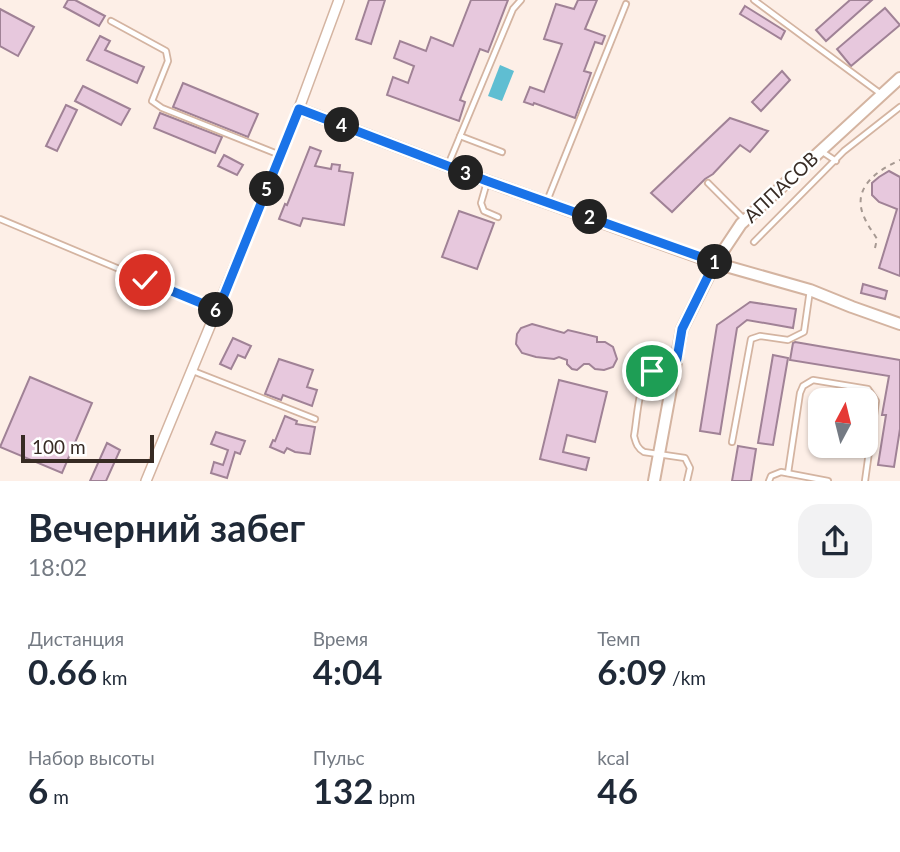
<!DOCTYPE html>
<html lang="ru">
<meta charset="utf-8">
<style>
body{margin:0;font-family:Lato,sans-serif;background:#f2f2f3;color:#1f2937;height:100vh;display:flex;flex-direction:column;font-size:26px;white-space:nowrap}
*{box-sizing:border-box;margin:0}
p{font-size:23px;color:#747a83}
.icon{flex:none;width:38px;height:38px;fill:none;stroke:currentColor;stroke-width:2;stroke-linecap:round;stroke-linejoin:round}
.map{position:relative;height:481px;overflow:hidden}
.drawer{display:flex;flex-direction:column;background:#fff;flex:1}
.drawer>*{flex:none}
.needle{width:46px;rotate:7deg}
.controls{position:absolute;left:808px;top:388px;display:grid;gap:14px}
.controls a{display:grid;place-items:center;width:70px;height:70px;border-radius:14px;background:#fff;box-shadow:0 2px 5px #0004;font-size:35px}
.scale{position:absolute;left:21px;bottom:18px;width:133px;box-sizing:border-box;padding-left:7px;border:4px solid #372b24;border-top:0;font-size:19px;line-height:24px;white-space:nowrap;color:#372b24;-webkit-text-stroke:5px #fff;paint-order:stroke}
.pin{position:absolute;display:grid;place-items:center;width:60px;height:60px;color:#fff;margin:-30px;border:4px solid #fff;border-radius:50%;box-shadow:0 2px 7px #0007}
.km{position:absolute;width:35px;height:35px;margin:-18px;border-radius:50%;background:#222;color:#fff;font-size:19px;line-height:35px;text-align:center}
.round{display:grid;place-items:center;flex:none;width:74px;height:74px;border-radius:21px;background:#f2f2f3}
.overview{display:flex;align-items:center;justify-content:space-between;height:119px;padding:0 28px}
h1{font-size:38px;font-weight:700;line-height:52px}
.stats{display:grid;grid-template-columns:repeat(3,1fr);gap:10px;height:119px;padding:7px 28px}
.stats div{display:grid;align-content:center}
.stats b{font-size:35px;font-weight:700}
.stats small{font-size:19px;font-weight:400}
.stats p{font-size:19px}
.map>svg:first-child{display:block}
.water{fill:#5fbed2}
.building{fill:#e7c8dd;stroke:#a08296;stroke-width:2}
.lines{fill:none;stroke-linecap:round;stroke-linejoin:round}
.service-casing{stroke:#d4b4a1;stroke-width:8}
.minor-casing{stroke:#d4b4a1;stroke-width:12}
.tertiary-casing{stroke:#d4b4a1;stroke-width:14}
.path{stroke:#a69992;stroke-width:2;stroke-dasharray:5 5;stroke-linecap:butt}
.service{stroke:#fff;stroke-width:4.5}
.minor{stroke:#fff;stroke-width:9}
.tertiary{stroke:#fff;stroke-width:10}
.route-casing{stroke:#fff;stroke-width:14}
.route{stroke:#1a73e8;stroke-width:9}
.labels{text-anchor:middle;stroke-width:5;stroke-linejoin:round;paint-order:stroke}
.street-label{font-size:19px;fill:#372b24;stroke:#fff}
</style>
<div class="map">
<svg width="900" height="481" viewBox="0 0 900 481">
<rect width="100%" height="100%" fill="#fdefe7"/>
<polygon class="water" points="500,65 514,71 502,101 488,96"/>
<g class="building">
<polygon points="68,0 75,0 105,16 99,26 64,7"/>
<polygon points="369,0 385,0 371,44 356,39"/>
<polygon points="471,0 508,0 488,52 480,49 460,100 465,102 459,121 387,95 393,77 408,83 414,66 394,58 400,41 426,51 431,37 453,46"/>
<polygon points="578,0 597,0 585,29 605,36 602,44 595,42 584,71 591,73 575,118 534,103 533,105 524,102 530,87 544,92 562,44 544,39 556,4 574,9"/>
<polygon points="850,0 872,0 826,41 816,30"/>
<polygon points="745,6 785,31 781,39 740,14"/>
<polygon points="885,8 900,25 851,66 837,49"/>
<polygon points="0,9 34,27 18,56 0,46"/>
<polygon points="100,36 110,41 105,50 144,67 137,83 87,60"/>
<polygon points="782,71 790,80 761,111 752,102"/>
<polygon points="183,83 258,114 248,137 173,107"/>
<polygon points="83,86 130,109 121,125 75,101"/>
<polygon points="66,105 77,110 57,151 46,146"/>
<polygon points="160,113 222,137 215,153 154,128"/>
<polygon points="730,118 768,131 750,152 740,145 713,174 705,179 672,212 651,193"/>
<polygon points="310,147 321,151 315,166 331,169 332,164 340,165 339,171 353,173 344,225 303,218 300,226 279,219 285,204 287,205"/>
<polygon points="224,155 243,165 237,175 218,166"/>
<polygon points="889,171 900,177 900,276 879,268 897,209 879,202 872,195 872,183 879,177"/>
<polygon points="459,211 494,223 477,269 442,257"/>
<polygon points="863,284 887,291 885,299 861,293"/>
<polygon points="750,302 796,309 793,328 747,320 737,328 720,434 700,431 717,325"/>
<polygon points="532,324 564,333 568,330 597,337 597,342 605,342 613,347 617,359 613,367 604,370 595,369 589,364 584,364 577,370 572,369 567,364 567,360 559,357 554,359 536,357 522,353 516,344 517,334 521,328"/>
<polygon points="233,338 251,346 245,358 238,355 231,369 220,364"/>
<polygon points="795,342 900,360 900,429 894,467 878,465 886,415 882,415 889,376 790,360 793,343"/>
<polygon points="773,355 788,358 773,445 758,443"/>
<polygon points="279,359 313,370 307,387 317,390 312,406 283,395 281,400 265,394"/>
<polygon points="30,377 92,403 62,473 0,447"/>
<polygon points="559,380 607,392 595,442 567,435 563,452 589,458 586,470 540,459"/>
<polygon points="285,416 297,421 296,424 315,427 310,454 295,452 287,448 284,453 270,447 273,440 275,441"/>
<polygon points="216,432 245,441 240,454 235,452 227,478 211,473 214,462 223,465 228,450 211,444"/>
<polygon points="107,443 120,450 106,481 90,481"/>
<polygon points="738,446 756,449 751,481 732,481"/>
</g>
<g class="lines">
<defs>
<g id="service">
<polyline points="754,0 881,94"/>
<polyline points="111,21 166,51 168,61 152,101 162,108 280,155"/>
<polyline points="460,136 502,152"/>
<polyline points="821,151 836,161"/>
<polyline points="448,165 513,9 521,0"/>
<polyline points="487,182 481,203 484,211 498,217"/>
<polyline points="708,183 744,219"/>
<polyline points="547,201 626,4"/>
<polyline points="0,219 217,310"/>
<polyline points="754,242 844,151 900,107"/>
<path d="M673 361C665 365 655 368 649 375 638 386 637 420 634 436 636 443 637 448 644 452L685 458 690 468 687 481"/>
<polyline points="193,371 315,419"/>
<polyline points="732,442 751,339 760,336 788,340 804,332 810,290"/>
<polyline points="788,473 800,393 803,386 813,380 868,389 876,401 865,481"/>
<polyline points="769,481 771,476 781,472 828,481"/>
</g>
<polyline id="minor" points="146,481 291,130 339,0"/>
<g id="tertiary">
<polyline points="299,109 487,181 715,263 810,290 852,307 900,324"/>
<polyline points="654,481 682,329 715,263 741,224 900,78"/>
</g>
</defs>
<use href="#service" class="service-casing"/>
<use href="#minor" class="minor-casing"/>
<use href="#tertiary" class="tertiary-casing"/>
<path class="path" d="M875 248 877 239C873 232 868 226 865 219 850 189 876 171 900 160"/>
<use href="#service" class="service"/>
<use href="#minor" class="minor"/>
<use href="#tertiary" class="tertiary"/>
</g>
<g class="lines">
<defs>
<polyline id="route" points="145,280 218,310 299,109 487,181 715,262 682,329 677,359 652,371"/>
</defs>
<use href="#route" class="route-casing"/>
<use href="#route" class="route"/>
</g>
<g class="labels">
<g class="street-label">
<text transform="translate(781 187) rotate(-43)" y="7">АППАСОВ</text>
</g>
</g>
</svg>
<div class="controls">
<a><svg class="needle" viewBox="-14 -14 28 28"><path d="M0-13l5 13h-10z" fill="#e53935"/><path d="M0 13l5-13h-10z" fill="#747a83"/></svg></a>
</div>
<div class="scale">100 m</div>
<div class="pin" style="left:652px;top:371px;background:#1e9e55"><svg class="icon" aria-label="arrive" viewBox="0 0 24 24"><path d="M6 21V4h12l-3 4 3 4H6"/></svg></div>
<div class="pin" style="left:145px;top:280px;background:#d93025"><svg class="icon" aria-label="check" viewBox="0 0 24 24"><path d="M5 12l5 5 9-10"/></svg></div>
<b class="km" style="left:715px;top:262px">1</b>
<b class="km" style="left:590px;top:217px">2</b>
<b class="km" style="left:466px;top:173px">3</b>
<b class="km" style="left:342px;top:125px">4</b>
<b class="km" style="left:267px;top:189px">5</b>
<b class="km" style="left:216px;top:310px">6</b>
</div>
<section class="drawer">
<div class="overview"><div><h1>Вечерний забег</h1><p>18:02</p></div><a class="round"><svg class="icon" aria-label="share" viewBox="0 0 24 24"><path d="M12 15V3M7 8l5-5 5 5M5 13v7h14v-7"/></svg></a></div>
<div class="stats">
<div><p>Дистанция</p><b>0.66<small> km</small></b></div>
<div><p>Время</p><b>4:04</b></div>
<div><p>Темп</p><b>6:09<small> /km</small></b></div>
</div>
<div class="stats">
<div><p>Набор высоты</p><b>6<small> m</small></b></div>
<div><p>Пульс</p><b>132<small> bpm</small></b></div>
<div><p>kcal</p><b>46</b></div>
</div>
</section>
